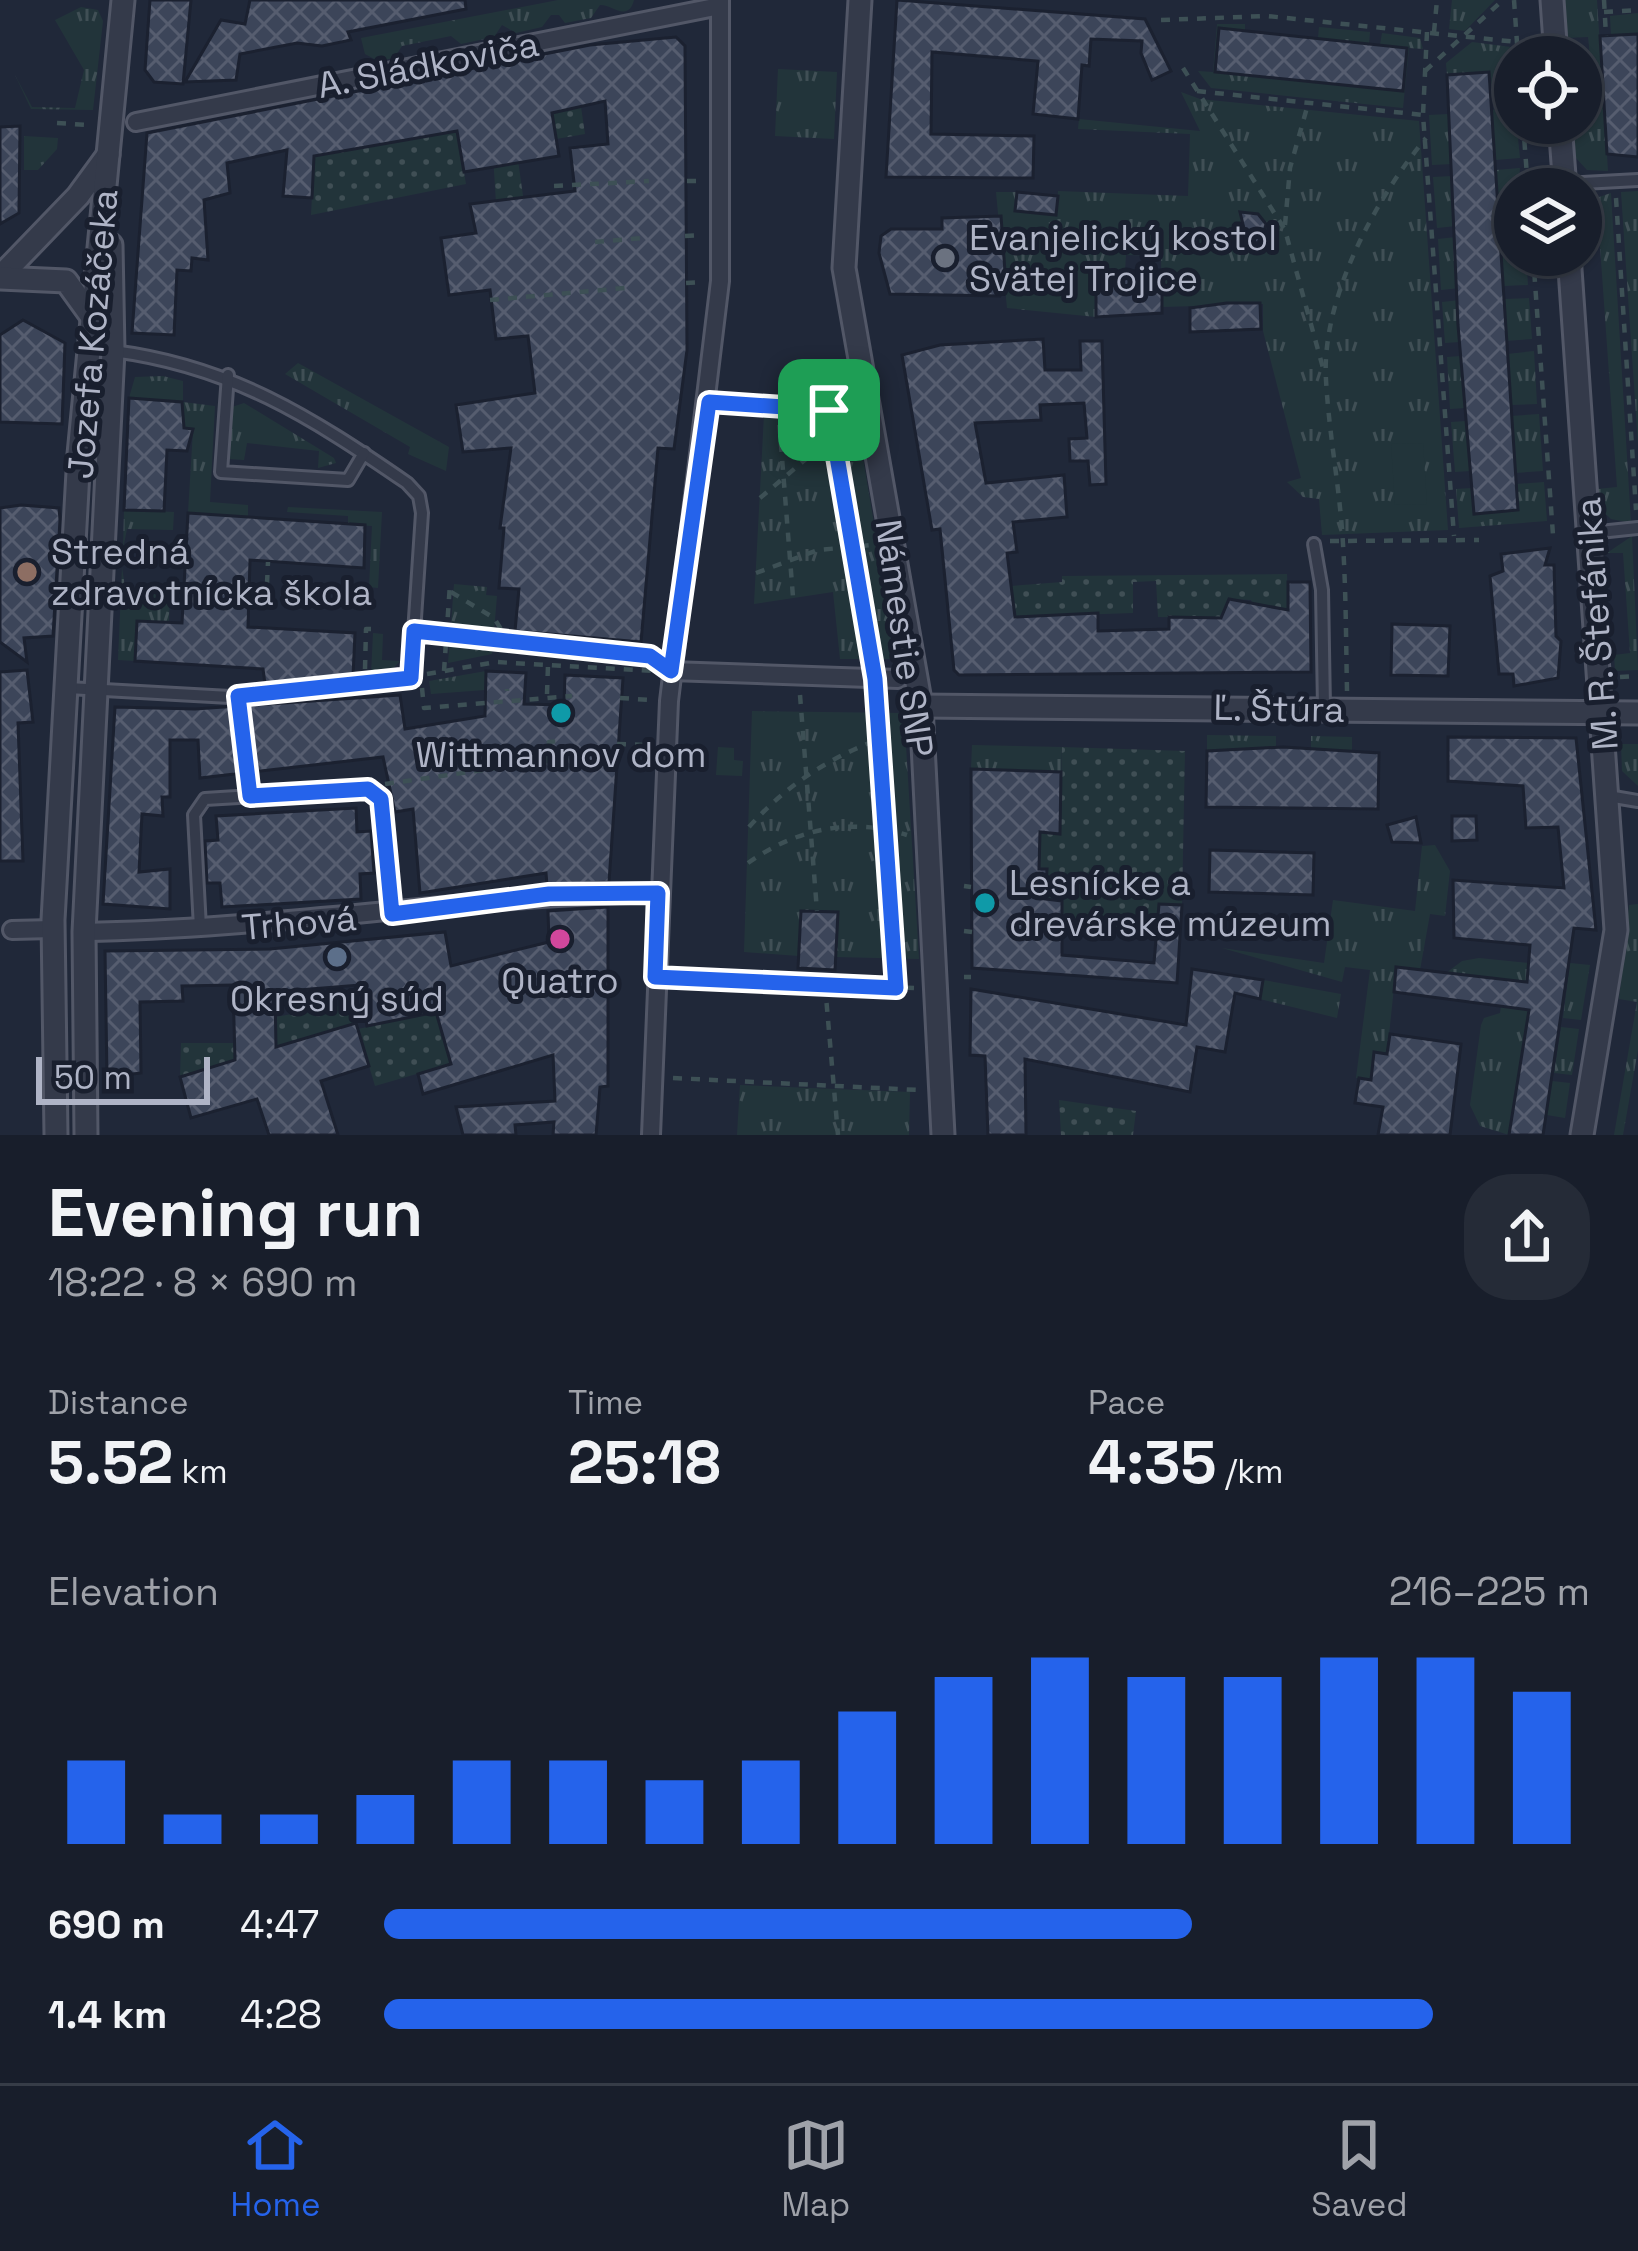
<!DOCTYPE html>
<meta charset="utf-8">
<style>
body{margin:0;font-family:"Space Grotesk",sans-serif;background:#252b37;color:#f1f3f6;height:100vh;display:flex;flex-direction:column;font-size:45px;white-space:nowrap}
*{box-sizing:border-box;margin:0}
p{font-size:39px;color:#9fa2a9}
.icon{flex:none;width:66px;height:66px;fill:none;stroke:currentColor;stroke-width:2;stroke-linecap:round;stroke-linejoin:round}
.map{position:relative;height:1135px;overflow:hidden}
.drawer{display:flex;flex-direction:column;background:#181e2b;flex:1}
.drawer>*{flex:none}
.controls{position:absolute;left:1494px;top:36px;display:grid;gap:24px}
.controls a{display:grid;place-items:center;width:108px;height:108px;border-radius:50%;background:#181e2b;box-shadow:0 3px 9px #0004,0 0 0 3px #363c47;font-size:60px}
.scale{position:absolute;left:36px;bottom:30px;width:174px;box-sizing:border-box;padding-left:12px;border:6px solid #afb4c6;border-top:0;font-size:33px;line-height:42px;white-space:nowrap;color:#afb4c6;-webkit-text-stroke:9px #191f2e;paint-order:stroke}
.pin{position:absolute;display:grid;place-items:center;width:102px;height:102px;color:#fff;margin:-51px;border-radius:24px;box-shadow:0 6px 18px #0006}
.round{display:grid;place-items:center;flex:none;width:126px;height:126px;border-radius:48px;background:#252b37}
.head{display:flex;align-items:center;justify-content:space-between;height:204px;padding:0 48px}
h1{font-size:66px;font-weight:800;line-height:90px}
.stats{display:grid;grid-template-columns:repeat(3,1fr);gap:18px;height:204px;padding:12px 48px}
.stats div{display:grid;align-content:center}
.stats b{font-size:60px;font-weight:800}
.stats small{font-size:33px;font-weight:400}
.stats p{font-size:33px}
.chart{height:336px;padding:24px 48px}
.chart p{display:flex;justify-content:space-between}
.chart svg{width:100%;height:216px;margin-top:12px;stroke:#2563eb;stroke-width:6}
ul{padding:0 48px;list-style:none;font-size:39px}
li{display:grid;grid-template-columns:192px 144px 1fr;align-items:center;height:90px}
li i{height:30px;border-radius:15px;background:#2563eb}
.tab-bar{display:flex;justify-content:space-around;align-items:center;height:168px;border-top:3px solid #363c47;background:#181e2b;font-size:33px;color:#9fa2a9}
.tab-bar a{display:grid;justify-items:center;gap:6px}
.tab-bar .active{color:#2563eb}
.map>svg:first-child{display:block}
.grass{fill:url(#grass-tufts)}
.garden{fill:url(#garden-dots)}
.pitch{fill:#22343a}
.building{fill:url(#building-cross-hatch);stroke:#1b2130;stroke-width:3}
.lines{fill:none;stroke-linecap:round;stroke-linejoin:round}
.service-casing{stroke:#525767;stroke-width:16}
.pedestrian-casing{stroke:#525767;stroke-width:22}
.minor-casing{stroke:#525767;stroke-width:27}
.path{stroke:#3d5055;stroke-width:4.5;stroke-dasharray:9 9;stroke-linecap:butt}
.service{stroke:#343a4a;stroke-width:10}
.pedestrian{stroke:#343a4a;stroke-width:16}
.minor{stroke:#343a4a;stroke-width:21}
.route-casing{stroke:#fff;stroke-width:24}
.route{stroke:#2563eb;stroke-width:15}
.worship-dot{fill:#6b7280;stroke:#191f2e;stroke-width:4.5}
.education-dot{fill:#8d6e63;stroke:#191f2e;stroke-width:4.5}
.culture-dot{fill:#0f9aa8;stroke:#191f2e;stroke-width:4.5}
.hotel-dot{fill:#d1479c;stroke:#191f2e;stroke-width:4.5}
.service-dot{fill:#5c6f8a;stroke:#191f2e;stroke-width:4.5}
.labels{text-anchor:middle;stroke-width:10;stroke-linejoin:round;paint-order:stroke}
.street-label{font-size:36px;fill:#afb4c6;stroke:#191f2e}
.poi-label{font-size:36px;fill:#afb4c6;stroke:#191f2e;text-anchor:start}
</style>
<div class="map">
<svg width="1638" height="1135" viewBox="0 0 1638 1135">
<defs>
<pattern id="grass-tufts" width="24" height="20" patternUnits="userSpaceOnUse" patternTransform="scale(3)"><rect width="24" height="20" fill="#22343a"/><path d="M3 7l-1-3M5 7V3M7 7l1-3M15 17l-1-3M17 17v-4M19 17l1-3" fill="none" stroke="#404f55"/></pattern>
<pattern id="garden-dots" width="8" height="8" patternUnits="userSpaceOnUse" patternTransform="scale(3)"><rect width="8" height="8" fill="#22343a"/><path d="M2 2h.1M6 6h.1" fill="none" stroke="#404f55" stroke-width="1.8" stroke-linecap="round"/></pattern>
<pattern id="building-cross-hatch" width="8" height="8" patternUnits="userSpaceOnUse" patternTransform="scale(3)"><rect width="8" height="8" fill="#3c4559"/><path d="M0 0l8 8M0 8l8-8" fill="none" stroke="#565d6f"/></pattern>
</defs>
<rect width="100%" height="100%" fill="#202839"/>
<g class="grass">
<path d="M558 0H634C628 23 612 4 600 5L591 18 565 23 559 15H551L542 27 516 33 502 25 494 37 461 44 451 36 402 46 394 58 378 61 365 54 361 38Z"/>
<polygon points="1452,0 1495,0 1465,31 1449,29"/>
<polygon points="1563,0 1597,0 1608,171 1587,170 1576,158 1572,124 1594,122 1589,46 1588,37 1565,38"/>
<polygon points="81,7 98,10 103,21 93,110 31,109 15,75 32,107 75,108 84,70 55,20"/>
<polygon points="1638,13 1638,34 1611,35 1610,16"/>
<polygon points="1217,24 1245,24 1245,31 1403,90 1407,48 1380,45 1382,33 1420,38 1423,49 1409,48 1403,108 1211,88 1198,71 1213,72"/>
<polygon points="1319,27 1370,32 1369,44 1318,38"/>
<polygon points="1472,42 1511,47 1515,96 1490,98 1489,73 1447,75 1446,63"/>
<polygon points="778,69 837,72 834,139 775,136"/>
<polygon points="1181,92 1200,99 1419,121 1448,530 1322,535 1319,499 1303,497 1287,482 1301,478 1263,331 1263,304 1162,307 1161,256 1126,255 1125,271 1096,272 1096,317 1007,308 996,192 1017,192 1016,211 1056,215 1058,191 1188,196 1190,134 1078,129 1079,119 1200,131"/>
<polygon points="1515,109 1520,158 1495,160 1492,110"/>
<polygon points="1449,114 1452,164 1432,165 1429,115"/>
<polygon points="24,136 58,138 57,149 38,170 24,170"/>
<polygon points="1520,168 1515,221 1499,222 1496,170"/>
<polygon points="1453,176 1456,226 1437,228 1433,177"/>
<polygon points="1638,191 1638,445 1621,192"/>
<polygon points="1611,193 1631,523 1611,519 1599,508 1597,489 1617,487 1598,218 1581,218 1587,201"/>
<polygon points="1515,233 1515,255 1526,255 1528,285 1503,286 1500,234"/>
<polygon points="1456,237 1460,288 1441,290 1438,239"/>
<polygon points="1529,298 1532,339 1505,341 1505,299"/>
<polygon points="1460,300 1459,342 1445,343 1442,302"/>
<polygon points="1534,351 1537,404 1511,405 1507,354"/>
<polygon points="1461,356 1465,408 1450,409 1447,357"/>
<polygon points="298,363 449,447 446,471 408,454 410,447 285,374"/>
<polygon points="163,376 183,381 183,402 215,406 210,502 248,505 248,519 188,513 193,430 184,428 182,403 129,398 135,377"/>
<polygon points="244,403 334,458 336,463 318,468 319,451 247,443 244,460 229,459 232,407"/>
<polygon points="1539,414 1543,471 1515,473 1511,416"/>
<polygon points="764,415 856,417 897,659 840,659 833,592 754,604"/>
<polygon points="1466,421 1470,471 1455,472 1451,422"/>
<polygon points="1544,482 1547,521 1459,528 1456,489 1472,488 1475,514 1518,510 1517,484"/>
<polygon points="288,507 382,512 378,588 369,587 372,526 348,524 348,516 287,512"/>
<polygon points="124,510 174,512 173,530 127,529 123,549"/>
<polygon points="1632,536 1638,670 1615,671 1614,655 1630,653 1623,553 1607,553"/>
<polygon points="122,567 125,587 170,589 169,622 135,661 118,660"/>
<polygon points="454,584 487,587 486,595 497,596 492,654 448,663"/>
<polygon points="373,633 383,634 382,660 400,661 390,672 371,675"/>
<polygon points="486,671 485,690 431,694 429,681"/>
<polygon points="752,711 904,713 919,959 836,957 838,913 801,911 799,956 744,952"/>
<polygon points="1207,735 1276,736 1276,750 1207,751"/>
<polygon points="1311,736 1352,737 1352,752 1311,751"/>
<polygon points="1621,744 1638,744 1638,786 1622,771"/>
<polygon points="972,745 1062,747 1061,772 971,769"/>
<polygon points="718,747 734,748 734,760 743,761 742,776 716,775"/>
<polygon points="1435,845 1450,871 1445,916 1430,914 1420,970 1396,968 1387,1054 1374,1053 1371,1080 1356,1078 1370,970 1345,967 1342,982 1222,948 1324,963 1333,900 1415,911 1422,846"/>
<polygon points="1638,904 1638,1050 1623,1135 1614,1135 1637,1002 1619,999 1629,905"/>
<polygon points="1479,958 1529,963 1534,985 1509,1135 1480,1126 1470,1105 1481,1025 1484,1018 1500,1013 1505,980 1446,973 1462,961"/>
<polygon points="1570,963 1590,965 1581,1020 1563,1018"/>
<polygon points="1263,980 1341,994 1337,1018 1260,999"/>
<polygon points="1561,1027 1579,1029 1572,1075 1554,1073"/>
<polygon points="1552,1081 1570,1083 1565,1118 1547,1115"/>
<polygon points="740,1085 910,1092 909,1135 737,1135"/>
</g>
<g class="garden">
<polygon points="581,107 585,134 516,146 527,224 496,203 493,155 462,160 466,184 311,215 314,156"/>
<polygon points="1287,574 1288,601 1310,600 1311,619 1259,619 1251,600 1230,599 1221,618 1158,617 1156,581 1133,582 1133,613 1015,617 1011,586 1062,582 1062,576"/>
<polygon points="1062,747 1185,751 1182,905 1159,904 1156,939 1062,927 1062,901 1031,898 1047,870 1039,869 1041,832 1060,833"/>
<polygon points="351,1004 356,1023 180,1077 181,1043 259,1043 275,1017"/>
<polygon points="436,1012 451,1064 375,1086 358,1029"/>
<polygon points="1059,1100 1136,1111 1133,1135 1061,1135"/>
</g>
<polygon class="pitch" points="1423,443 1427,504 1395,505 1391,444"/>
<g class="building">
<polygon points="150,0 191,0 183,84 154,82 145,70"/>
<polygon points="250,0 465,0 466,9 348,32 351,40 322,46 297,43 240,54 236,80 185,82 221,20 245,24"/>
<polygon points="897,0 1145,19 1171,71 1152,80 1141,53 1142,41 1091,39 1089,66 1082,65 1078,119 1033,114 1038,61 932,52 931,134 1034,136 1033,178 886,177"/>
<polygon points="1219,28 1407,48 1403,91 1215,72"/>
<polygon points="1638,34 1638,157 1607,154 1600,36"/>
<polygon points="676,37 685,46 687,350 674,449 658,448 641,642 515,631 519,589 499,588 504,528 500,528 511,448 463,452 456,405 535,393 528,336 496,339 490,290 449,295 441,238 476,233 470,204 575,191 570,148 608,144 605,101 552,113 559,156 464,172 457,131 314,156 312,198 283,196 287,150 227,163 230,193 204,200 208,260 192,258 191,271 177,270 174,335 132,333 147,133 590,45"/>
<polygon points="1489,72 1518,510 1474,514 1458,325 1447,75"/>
<polygon points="20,126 19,213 0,224 0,127"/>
<polygon points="1017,192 1058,196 1056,215 1015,211"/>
<polygon points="1240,212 1258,214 1266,224 1263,238 1249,249"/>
<polygon points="1001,216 1006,286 1000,296 890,294 879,253 881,236 891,229 942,229 942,218"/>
<polygon points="1162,270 1162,313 1096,317 1096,272"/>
<polygon points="1227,303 1260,303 1261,329 1190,332 1190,308"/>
<polygon points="23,320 65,343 62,424 0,422 0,335"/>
<polygon points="1043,339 1045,370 1081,370 1080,341 1102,341 1106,484 1090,485 1088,461 1070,461 1069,439 1087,438 1084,403 1040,405 1041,420 975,423 986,483 1064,475 1067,517 1013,522 1017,552 1007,553 1015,617 1098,613 1098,631 1169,629 1169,617 1221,618 1229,599 1288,610 1288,582 1310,582 1311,672 959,675 954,670 940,529 932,530 902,355 940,345"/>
<polygon points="129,398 182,402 184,428 193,429 187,451 167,450 164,511 124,510"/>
<polygon points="21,505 59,508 60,520 53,636 24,638 27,662 0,642 0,508"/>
<polygon points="188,513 365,525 364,568 250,560 248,627 355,633 353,676 265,684 263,669 135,661 137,621 182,623"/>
<polygon points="1550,548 1545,565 1554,565 1556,636 1561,641 1558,678 1514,686 1513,674 1499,674 1490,576 1503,571 1501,554"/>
<polygon points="1392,624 1450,626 1448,676 1391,675"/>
<polygon points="27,670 33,722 18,723 23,861 0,861 0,672"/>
<polygon points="486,671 526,673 524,704 564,705 565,675 623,678 609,882 547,885 546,873 420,893 413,809 395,812 383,757 200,778 198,740 170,740 170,797 162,797 163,816 142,814 139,872 170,869 170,909 103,904 115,707 195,709 400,695 405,729 485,716"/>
<polygon points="1448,737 1576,738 1596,930 1574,928 1543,1135 1509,1135 1529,1010 1394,992 1396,967 1527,982 1530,945 1454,938 1453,880 1564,888 1558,827 1526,828 1523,786 1448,781"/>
<polygon points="1283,747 1379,753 1378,809 1206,807 1207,751"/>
<polygon points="971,769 1061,772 1060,834 1040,832 1039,869 1047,869 1045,899 1062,901 1062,955 1154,963 1159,904 1182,905 1177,983 972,968"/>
<polygon points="356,808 357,832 371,831 374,873 360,874 361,899 222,907 220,883 207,883 205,841 218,840 216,816"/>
<polygon points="1452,816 1476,816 1477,840 1452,841"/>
<polygon points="1416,817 1421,843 1392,842 1387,825"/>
<polygon points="1210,850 1314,853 1313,895 1209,892"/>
<polygon points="608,907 608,1086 600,1087 596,1135 553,1135 554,1122 515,1125 516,1135 463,1135 456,1107 555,1101 553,1055 423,1094 418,1074 451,1064 436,1012 367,1026 359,985 275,992 276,1047 356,1023 369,1066 321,1081 338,1135 269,1135 257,1099 191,1118 180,1077 235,1060 233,985 182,986 183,1001 140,1002 141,1073 107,1077 105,951 270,949 445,932 451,966 549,942 548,911"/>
<polygon points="801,911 838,912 835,970 798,968"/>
<polygon points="1192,969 1263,980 1260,999 1235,993 1225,1052 1197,1047 1190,1092 1025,1059 1026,1135 988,1135 985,1056 970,1055 971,989 1186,1025"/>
<polygon points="1390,1034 1461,1044 1450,1135 1378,1135 1383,1107 1355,1103 1359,1078 1371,1080 1374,1052 1387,1054"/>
</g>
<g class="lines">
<defs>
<g id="service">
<polyline points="1564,184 1638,180"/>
<path d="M113 351C231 366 311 417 407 483L419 496 422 513 411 678"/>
<polyline points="228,375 221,472 348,480 364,453"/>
<polyline points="1590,533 1638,528"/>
<polyline points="1314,544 1322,590 1324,708"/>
<polyline points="68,688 230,697 381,683"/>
<polyline points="1608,796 1638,801"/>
<polyline points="200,928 194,815 205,799 368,789 381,799 392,911"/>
</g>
<g id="pedestrian">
<polyline points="136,122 720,6"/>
<polyline points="671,671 898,679"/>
<polyline points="12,930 53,929"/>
<path d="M84 932C276 929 466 896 658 893"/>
<polyline points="651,1135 669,701 720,281 720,0"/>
</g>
<g id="minor">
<polyline points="860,0 844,268 921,706 943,1135"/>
<polyline points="1552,0 1556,57"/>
<polyline points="1560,123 1565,189"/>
<polyline points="1569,255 1616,930 1582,1135"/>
<polyline points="0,277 78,196 108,155"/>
<polyline points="0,278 66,281 92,317"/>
<polyline points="921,706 1638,713"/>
<polyline points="56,1135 53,920 79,454 123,0"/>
<polyline points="86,1135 84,932 113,351 111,245"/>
</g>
</defs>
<use href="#service" class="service-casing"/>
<use href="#pedestrian" class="pedestrian-casing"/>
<use href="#minor" class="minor-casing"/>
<g class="path">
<polyline points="1514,0 1518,57"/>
<polyline points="1604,0 1606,36"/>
<polyline points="1604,12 1638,10"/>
<polyline points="1161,20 1267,16 1517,42"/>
<polyline points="1427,32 1423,115 1454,536"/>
<polyline points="1434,32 1437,0"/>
<polyline points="1183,68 1285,230 1323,368"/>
<polyline points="1425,71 1503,0"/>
<polyline points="1197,91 1423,115"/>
<polyline points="57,123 88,125"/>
<polyline points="1523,123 1528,189"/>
<polyline points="687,181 702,181"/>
<polyline points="554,186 649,181"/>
<polyline points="1616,198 1636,510"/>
<polyline points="1285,225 1290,168 1308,104"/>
<polyline points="685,236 702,235"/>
<polyline points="595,242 643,238"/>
<polyline points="1533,255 1553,535"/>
<polyline points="686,283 702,282"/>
<polyline points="490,300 625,288"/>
<polyline points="721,403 848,409"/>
<polyline points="778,407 793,597"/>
<polyline points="828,410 872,662"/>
<polyline points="760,498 819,448 852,432"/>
<polyline points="1330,541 1479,540"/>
<polyline points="756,573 818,550 872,545"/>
<polyline points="267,584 268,562"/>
<polyline points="451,592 494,618 509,642"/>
<polyline points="432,632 652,657"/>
<polyline points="365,669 366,629 380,629"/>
<polyline points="444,671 450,584"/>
<polyline points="427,674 496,662 654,671"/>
<polyline points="1620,677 1638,676"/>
<polyline points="422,688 424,708 572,696"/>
<polyline points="507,691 507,689"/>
<path d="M1347 691C1346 642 1346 593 1343 544 1340 489 1329 435 1326 380 1321 298 1376 198 1426 138"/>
<polyline points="547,694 548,665"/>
<polyline points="873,694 896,988"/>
<polyline points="800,695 817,911"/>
<polyline points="620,698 651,700"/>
<polyline points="240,713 248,779"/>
<polyline points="617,744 647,745"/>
<polyline points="385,784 547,761 549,742 559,741"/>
<path d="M749 827C792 779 839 752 899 732"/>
<path d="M748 863C796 829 850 817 907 835"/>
<polyline points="964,886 971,887"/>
<polyline points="964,931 972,932"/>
<polyline points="964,977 971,977"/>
<polyline points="673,978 914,988"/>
<polyline points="825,985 838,1135"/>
<polyline points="673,1078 919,1090"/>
</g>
<use href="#service" class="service"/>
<use href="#pedestrian" class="pedestrian"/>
<use href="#minor" class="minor"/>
</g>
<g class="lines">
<defs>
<polygon id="route" points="709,402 829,410 875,679 896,988 655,977 658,893 549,894 392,914 381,799 368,789 250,796 238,696 411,678 414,631 650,656 671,671"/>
</defs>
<use href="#route" class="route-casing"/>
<use href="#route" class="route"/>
</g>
<circle class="worship-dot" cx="945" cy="258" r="12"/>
<circle class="education-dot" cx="27" cy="572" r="12"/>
<g class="culture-dot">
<circle cx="561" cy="713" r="12"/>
<circle cx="985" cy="903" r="12"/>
</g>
<circle class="hotel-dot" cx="560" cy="939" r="12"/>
<circle class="service-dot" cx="337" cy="957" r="12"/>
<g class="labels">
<g class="street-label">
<text transform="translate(428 64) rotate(-11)" y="13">A. Sládkoviča</text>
<text transform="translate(92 334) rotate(-85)" y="13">Jozefa Kozáčeka</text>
<text transform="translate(1596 624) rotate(-94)" y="13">M. R. Štefánika</text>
<text transform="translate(905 638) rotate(82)" y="13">Námestie SNP</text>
<text transform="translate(1279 708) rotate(1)" y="13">Ľ. Štúra</text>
<text transform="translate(299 922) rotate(-5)" y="13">Trhová</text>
</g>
<g class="poi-label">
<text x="969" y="250">Evanjelický kostol<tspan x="969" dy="41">Svätej Trojice</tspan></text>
<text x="51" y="564">Stredná<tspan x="51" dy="41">zdravotnícka škola</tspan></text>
<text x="561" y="767" text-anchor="middle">Wittmannov dom</text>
<text x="1009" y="895">Lesnícke a<tspan x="1009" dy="41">drevárske múzeum</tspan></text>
<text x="560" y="993" text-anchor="middle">Quatro</text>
<text x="337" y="1011" text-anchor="middle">Okresný súd</text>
</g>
</g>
</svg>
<div class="controls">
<a><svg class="icon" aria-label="locate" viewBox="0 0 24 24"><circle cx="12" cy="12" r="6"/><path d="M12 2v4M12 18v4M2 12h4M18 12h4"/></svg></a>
<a><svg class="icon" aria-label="layers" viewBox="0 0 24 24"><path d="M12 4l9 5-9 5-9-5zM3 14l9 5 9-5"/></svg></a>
</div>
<div class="scale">50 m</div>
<div class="pin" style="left:829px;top:410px;background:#1e9e55"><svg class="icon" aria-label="arrive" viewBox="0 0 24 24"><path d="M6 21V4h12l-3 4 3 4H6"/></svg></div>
</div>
<section class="drawer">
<div class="head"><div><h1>Evening run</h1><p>18:22 · 8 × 690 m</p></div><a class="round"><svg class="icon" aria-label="share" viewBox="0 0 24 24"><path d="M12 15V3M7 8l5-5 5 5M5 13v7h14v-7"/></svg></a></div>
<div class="stats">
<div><p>Distance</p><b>5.52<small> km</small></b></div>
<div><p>Time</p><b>25:18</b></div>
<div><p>Pace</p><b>4:35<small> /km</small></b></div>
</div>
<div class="chart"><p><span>Elevation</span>216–225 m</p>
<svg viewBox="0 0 160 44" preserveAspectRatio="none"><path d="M5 44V27M15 44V38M25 44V38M35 44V34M45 44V27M55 44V27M65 44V31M75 44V27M85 44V17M95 44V10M105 44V6M115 44V10M125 44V10M135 44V6M145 44V6M155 44V13"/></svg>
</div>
<ul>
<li><b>690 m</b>4:47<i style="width:67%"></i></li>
<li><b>1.4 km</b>4:28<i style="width:87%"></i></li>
</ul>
</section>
<nav class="tab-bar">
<a class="active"><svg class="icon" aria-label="home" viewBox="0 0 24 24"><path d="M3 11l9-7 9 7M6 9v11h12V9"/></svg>Home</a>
<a><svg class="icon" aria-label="map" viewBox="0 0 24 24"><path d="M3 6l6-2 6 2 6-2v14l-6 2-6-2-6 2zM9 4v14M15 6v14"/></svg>Map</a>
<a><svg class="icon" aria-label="saved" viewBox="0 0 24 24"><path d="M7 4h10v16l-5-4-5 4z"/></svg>Saved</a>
</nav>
